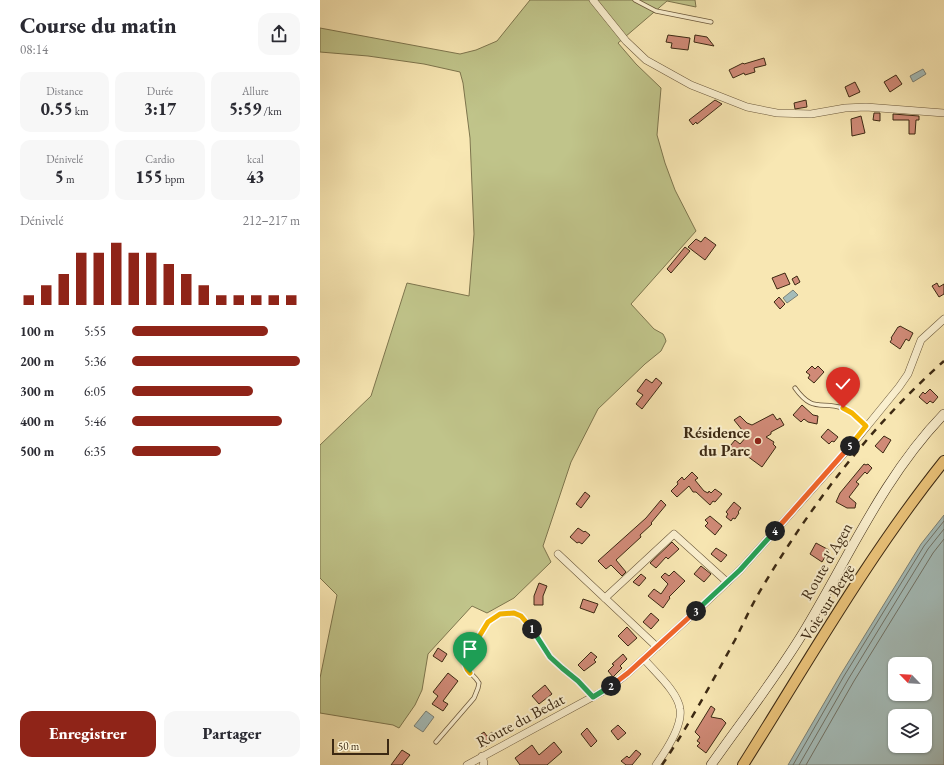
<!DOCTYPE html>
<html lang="fr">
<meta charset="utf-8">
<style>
body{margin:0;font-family:"EB Garamond",serif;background:#f7f7f7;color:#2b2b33;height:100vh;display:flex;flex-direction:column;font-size:15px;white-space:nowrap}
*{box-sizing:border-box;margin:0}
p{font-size:13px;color:#7c7c81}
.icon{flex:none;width:22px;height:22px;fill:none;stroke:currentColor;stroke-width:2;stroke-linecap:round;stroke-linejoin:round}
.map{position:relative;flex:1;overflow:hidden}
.sheet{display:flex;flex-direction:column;background:#fff;width:320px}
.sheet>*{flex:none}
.needle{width:26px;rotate:295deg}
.fabs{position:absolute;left:568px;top:657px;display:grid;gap:8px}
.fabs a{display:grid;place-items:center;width:44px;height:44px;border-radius:8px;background:#fff;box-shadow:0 1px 3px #0004;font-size:20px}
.scale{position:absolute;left:12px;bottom:10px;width:57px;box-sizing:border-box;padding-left:4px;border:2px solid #3c2913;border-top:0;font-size:11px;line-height:14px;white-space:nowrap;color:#3c2913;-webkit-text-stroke:3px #faefce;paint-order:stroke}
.pin{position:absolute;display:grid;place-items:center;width:34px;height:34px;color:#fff;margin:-41px -17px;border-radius:50% 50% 50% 0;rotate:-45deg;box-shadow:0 0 4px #0007}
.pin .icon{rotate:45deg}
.km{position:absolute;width:20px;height:20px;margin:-10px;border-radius:50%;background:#222;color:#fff;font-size:11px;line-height:20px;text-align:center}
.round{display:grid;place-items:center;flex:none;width:42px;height:42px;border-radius:12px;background:#f7f7f7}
.overview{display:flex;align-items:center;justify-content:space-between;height:68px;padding:0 20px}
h1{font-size:22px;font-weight:800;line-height:30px}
.figures{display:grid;grid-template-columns:repeat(3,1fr);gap:6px;height:68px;padding:4px 20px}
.figures div{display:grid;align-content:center;border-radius:10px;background:#f7f7f7;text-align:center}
.figures b{font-size:17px;font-weight:800}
.figures small{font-size:11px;font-weight:400}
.figures p{font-size:11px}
.chart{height:112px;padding:8px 20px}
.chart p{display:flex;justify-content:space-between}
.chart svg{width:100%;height:72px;margin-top:4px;stroke:#8f2418;stroke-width:6}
.button{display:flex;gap:8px;margin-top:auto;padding:8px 20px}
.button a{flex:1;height:46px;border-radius:12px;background:#8f2418;color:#fff;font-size:16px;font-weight:800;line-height:46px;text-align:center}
.button a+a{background:#f7f7f7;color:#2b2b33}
ul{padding:0 20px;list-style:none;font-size:13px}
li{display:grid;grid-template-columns:64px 48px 1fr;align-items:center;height:30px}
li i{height:10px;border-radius:5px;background:#8f2418}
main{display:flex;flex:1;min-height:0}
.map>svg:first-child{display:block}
.green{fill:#c0c48a;stroke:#7e764e}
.water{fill:#a4bcb9;stroke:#7a8177;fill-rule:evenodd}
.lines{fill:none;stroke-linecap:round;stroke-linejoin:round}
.shore{stroke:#707266;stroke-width:1}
.building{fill:#d08a77;stroke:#3c2913}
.service-casing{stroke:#6b583b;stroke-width:5}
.minor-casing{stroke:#6b583b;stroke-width:8}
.secondary-casing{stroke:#3c2913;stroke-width:10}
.primary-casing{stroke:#3c2913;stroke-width:12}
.service{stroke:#faefce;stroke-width:3.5}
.minor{stroke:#faefce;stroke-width:7}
.secondary{stroke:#faefce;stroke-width:9}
.primary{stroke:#ecc47a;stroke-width:10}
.rail{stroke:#3c2913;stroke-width:2.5;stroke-dasharray:7 7;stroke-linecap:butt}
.split-1-casing{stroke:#fff;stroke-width:8}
.split-2-casing{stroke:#fff;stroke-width:8}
.split-3-casing{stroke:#fff;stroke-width:8}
.split-4-casing{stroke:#fff;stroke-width:8}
.split-5-casing{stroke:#fff;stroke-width:8}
.split-6-casing{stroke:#fff;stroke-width:8}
.split-1{stroke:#f5b400;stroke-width:5}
.split-2{stroke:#22a559;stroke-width:5}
.split-3{stroke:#f0652b;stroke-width:5}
.split-4{stroke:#22a559;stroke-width:5}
.split-5{stroke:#f0652b;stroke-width:5}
.split-6{stroke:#f5b400;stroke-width:5}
.poi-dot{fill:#8f2418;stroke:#faefce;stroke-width:1.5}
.labels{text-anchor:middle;stroke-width:4;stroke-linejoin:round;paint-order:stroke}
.poi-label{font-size:16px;font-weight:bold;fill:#3c2913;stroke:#faefce;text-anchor:end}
.street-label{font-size:16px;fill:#3c2913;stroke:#faefce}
</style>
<main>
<section class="sheet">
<div class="overview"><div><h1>Course du matin</h1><p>08:14</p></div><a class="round"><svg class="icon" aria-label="share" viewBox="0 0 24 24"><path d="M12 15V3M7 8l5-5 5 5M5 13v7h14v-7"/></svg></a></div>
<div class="figures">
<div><p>Distance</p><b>0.55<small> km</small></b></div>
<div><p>Durée</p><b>3:17</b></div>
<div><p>Allure</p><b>5:59<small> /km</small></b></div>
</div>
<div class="figures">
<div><p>Dénivelé</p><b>5<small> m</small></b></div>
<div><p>Cardio</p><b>155<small> bpm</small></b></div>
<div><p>kcal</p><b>43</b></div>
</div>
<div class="chart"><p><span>Dénivelé</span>212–217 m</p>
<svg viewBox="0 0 160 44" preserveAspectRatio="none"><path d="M5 44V38M15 44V32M25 44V25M35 44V12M45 44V12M55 44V6M65 44V12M75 44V12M85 44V19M95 44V25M105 44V32M115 44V38M125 44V38M135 44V38M145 44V38M155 44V38"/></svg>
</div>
<ul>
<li><b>100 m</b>5:55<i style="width:81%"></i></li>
<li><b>200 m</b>5:36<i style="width:100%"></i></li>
<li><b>300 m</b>6:05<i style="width:72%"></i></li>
<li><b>400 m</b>5:46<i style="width:89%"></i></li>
<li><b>500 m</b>6:35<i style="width:53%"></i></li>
</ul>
<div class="button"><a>Enregistrer</a><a>Partager</a></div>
</section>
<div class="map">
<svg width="624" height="765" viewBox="0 0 624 765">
<rect width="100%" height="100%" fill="#f8e7b3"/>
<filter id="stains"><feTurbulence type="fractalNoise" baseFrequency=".005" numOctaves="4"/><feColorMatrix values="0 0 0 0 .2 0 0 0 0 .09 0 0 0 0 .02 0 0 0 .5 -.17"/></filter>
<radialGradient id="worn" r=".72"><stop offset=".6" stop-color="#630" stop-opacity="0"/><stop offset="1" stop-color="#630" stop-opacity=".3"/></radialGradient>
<polygon class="green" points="210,0 375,0 376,7 347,1 298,43 316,64 341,88 337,135 345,163 355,190 376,231 311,304 334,329 343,334 345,338 346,341 341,351 325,364 278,409 251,462 223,546 231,562 194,598 167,613 152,606 108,654 102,690 95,705 79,728 73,725 0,713 0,678 17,595 0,578 0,445 51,396 87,283 149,296 154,234 150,138 143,83 140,72 104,64 48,56 0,52 0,28 140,54 156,50 177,41"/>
<g class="water">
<polygon points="603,69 606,74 593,82 590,76"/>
<polygon points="473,290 478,295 467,303 463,298"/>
<path d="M624 515V765H468L521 674 601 544ZM575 664H605V694H575ZM575 716H605V746H575Z"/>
<polygon points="106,711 114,717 103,732 94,726"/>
</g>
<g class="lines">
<g class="shore">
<polyline points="473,765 524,676 604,546 624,521"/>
<polyline points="479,765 529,678 608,549 624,529"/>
<polyline points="486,765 534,681 613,553 624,539"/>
</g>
</g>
<g class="building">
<polygon points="348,35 370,38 368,50 351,48 352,43 346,42"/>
<polygon points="375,35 387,37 394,46 374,42"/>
<polygon points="444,58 446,65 434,68 435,72 425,75 424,73 413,78 409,70 423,63 424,64"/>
<polygon points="576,75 582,84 570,92 564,82"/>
<polygon points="535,82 540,92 529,97 525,87"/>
<polygon points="395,100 402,104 377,124 376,122 373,125 369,120"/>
<polygon points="486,100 487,107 475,109 474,103"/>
<polygon points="554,113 560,113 560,121 553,120"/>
<polygon points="573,114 599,116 599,120 596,120 595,134 589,134 589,120 573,120"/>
<polygon points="541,116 545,133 532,136 531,119"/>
<polygon points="385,237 396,245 385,260 368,247 376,239 381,242"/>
<polygon points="365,247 370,251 351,273 347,269"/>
<polygon points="465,273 470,284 457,289 452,278"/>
<polygon points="477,276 480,282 475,285 472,279"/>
<polygon points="617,283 619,287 624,284 624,294 619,297 612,286"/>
<polygon points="459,297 465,304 460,309 454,302"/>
<polygon points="580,326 593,333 589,341 586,339 580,349 570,342 572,339 571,338 578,327 579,327"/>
<polygon points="492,366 495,369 498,366 504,372 494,383 488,378 490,375 486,372"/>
<polygon points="336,378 342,383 322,409 316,404 323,395 317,391 326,379 332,383"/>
<polygon points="514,379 533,395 527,403 508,386"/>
<polygon points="610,389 618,397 613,403 610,401 607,404 599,397 603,392 605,394"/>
<polygon points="482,405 493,415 498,416 497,424 488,422 484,419 481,422 473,415"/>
<polygon points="453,414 457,420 460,418 464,425 451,432 451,434 446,437 454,442 453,444 456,447 442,467 423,453 421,456 412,455 406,451 415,440 420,444 427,436 414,420 420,416 427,423 432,425"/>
<polygon points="508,429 518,437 514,442 512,441 509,444 501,437"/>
<polygon points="564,436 571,440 563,453 555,446"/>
<polygon points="544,464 546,465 548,464 552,468 547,474 545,472 536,482 539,484 529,497 536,503 535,508 527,508 516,502 520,493"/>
<polygon points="372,472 378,478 375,480 384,491 388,493 389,491 391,493 395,489 402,494 395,502 393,501 390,505 376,492 373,492 369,486 357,497 351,491 358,484 357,482 362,477 364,480"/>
<polygon points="265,492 270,496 261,508 256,504"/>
<polygon points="341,500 346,505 331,523 332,524 320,535 321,537 296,560 306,572 302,576 291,565 286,569 278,561 326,518"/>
<polygon points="414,502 421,508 418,512 419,513 415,519 413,518 411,521 406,517 408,514 406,512"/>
<polygon points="390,516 402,526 395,535 385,526 388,523 385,520"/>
<polygon points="258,528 264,532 265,531 270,535 262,544 259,542 257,543 250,537"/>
<polygon points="352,542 359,549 348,559 346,557 336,568 330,563"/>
<polygon points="496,543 509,550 502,562 490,554"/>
<polygon points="396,548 407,555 401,562 391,554"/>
<polygon points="381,566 391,574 384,582 374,574"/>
<polygon points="354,571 365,581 349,597 350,598 343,608 328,596 334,589 341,594 348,584 341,577 345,573 349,576"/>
<polygon points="321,574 326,578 319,586 313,582"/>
<polygon points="219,583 227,586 223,596 223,605 214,605 214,596"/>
<polygon points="263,599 278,604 274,613 260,608"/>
<polygon points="331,613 339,620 331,629 323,622"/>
<polygon points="307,627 317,638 308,646 298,636"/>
<polygon points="118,648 127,654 122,662 113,656"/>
<polygon points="271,652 277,657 274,660 276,662 264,671 258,665"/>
<polygon points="303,654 307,659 300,666 302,668 293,677 288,671 294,665 292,664"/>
<polygon points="128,673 138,681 123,701 128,704 123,711 112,704 118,696 113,692"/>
<polygon points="225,685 232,694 219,704 212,696"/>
<polygon points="391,706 395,709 391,717 402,719 406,723 386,753 377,746 380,743 377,741 380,737 375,732"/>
<polygon points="298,725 306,733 298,740 291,731"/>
<polygon points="267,728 277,741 271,747 261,734"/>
<polygon points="164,732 167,736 172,732 175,736 175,741 165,747 157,737"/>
<polygon points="234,742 242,752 227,765 200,765 195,758 212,745 219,755"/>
<polygon points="82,750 90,755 82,765 71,765"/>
<polygon points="316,750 321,754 312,765 306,765 301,761 307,756 309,758"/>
</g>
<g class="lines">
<defs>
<g id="service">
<polyline points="315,0 336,11 391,22"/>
<path d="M475 388C493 413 500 401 523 408 532 411 539 420 546 426"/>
<path d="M116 742 154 698 158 688 159 683C153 672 143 672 146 658L168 622 180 614 194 613 201 616 207 621 230 657 242 668 258 681 273 697"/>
</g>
<g id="minor">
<polyline points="273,0 306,41 326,60 371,85 427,107 457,113 491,114 525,108 546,107 624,113"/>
<polyline points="238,554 337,647"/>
<polyline points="285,598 354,534 407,582"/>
<path d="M324 659C335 672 358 692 360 709 363 726 346 751 336 765"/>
<polyline points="162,756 164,763 163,765"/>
<polyline points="147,765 289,688 308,673 384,604 420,570 464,521 535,441 579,387 588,374 601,340 624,319"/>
</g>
<path id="secondary" d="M391 765C422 721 455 679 483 633 528 559 563 477 624 414"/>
<path id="primary" d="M423 765C488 662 548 556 624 461"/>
</defs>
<use href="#service" class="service-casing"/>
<use href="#minor" class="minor-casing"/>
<use href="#secondary" class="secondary-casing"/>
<use href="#primary" class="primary-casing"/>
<use href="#service" class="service"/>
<use href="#minor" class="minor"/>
<use href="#secondary" class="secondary"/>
<use href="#primary" class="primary"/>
<path class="rail" d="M342 765C369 725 392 682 415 640 425 620 434 600 446 581 495 500 553 424 624 361"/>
</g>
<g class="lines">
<defs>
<path id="split-1" d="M150 673C145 668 145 665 146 658L168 622 180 614 194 613 201 616 212 629"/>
<polyline id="split-2" points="212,629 230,657 242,668 258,681 273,697 291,686"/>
<polyline id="split-3" points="291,686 308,673 376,611"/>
<polyline id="split-4" points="376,611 420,570 455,531"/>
<polyline id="split-5" points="455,531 530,446"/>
<polyline id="split-6" points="523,408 532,413 546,426 530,446"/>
</defs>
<use href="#split-1" class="split-1-casing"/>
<use href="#split-2" class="split-2-casing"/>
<use href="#split-3" class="split-3-casing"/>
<use href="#split-4" class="split-4-casing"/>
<use href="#split-5" class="split-5-casing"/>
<use href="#split-6" class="split-6-casing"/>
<use href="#split-1" class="split-1"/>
<use href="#split-2" class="split-2"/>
<use href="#split-3" class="split-3"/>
<use href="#split-4" class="split-4"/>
<use href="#split-5" class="split-5"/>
<use href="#split-6" class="split-6"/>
</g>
<circle class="poi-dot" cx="438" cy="441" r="4"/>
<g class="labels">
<g class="poi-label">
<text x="430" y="438">Résidence<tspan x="430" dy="18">du Parc</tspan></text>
</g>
<g class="street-label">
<text transform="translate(506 561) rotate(-60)" y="6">Route d'Agen</text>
<text transform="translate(507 602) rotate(-58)" y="6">Voie sur Berge</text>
<text transform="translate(200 720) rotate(-28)" y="6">Route du Bedat</text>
</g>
</g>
<rect width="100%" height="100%" filter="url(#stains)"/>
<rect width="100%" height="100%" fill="url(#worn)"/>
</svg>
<div class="fabs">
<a><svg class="needle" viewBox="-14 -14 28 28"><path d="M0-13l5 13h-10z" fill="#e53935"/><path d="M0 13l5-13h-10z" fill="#7c7c81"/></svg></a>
<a><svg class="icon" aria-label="layers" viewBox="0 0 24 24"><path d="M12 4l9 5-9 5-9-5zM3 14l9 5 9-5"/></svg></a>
</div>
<div class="scale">50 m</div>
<div class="pin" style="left:150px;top:673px;background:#1e9e55"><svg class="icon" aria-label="arrive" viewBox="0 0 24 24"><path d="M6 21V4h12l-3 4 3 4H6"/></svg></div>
<div class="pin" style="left:523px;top:408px;background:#d93025"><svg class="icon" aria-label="check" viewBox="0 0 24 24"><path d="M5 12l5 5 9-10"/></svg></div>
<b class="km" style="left:212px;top:629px">1</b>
<b class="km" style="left:291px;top:686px">2</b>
<b class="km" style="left:376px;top:611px">3</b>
<b class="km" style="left:455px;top:531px">4</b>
<b class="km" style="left:530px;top:446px">5</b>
</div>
</main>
